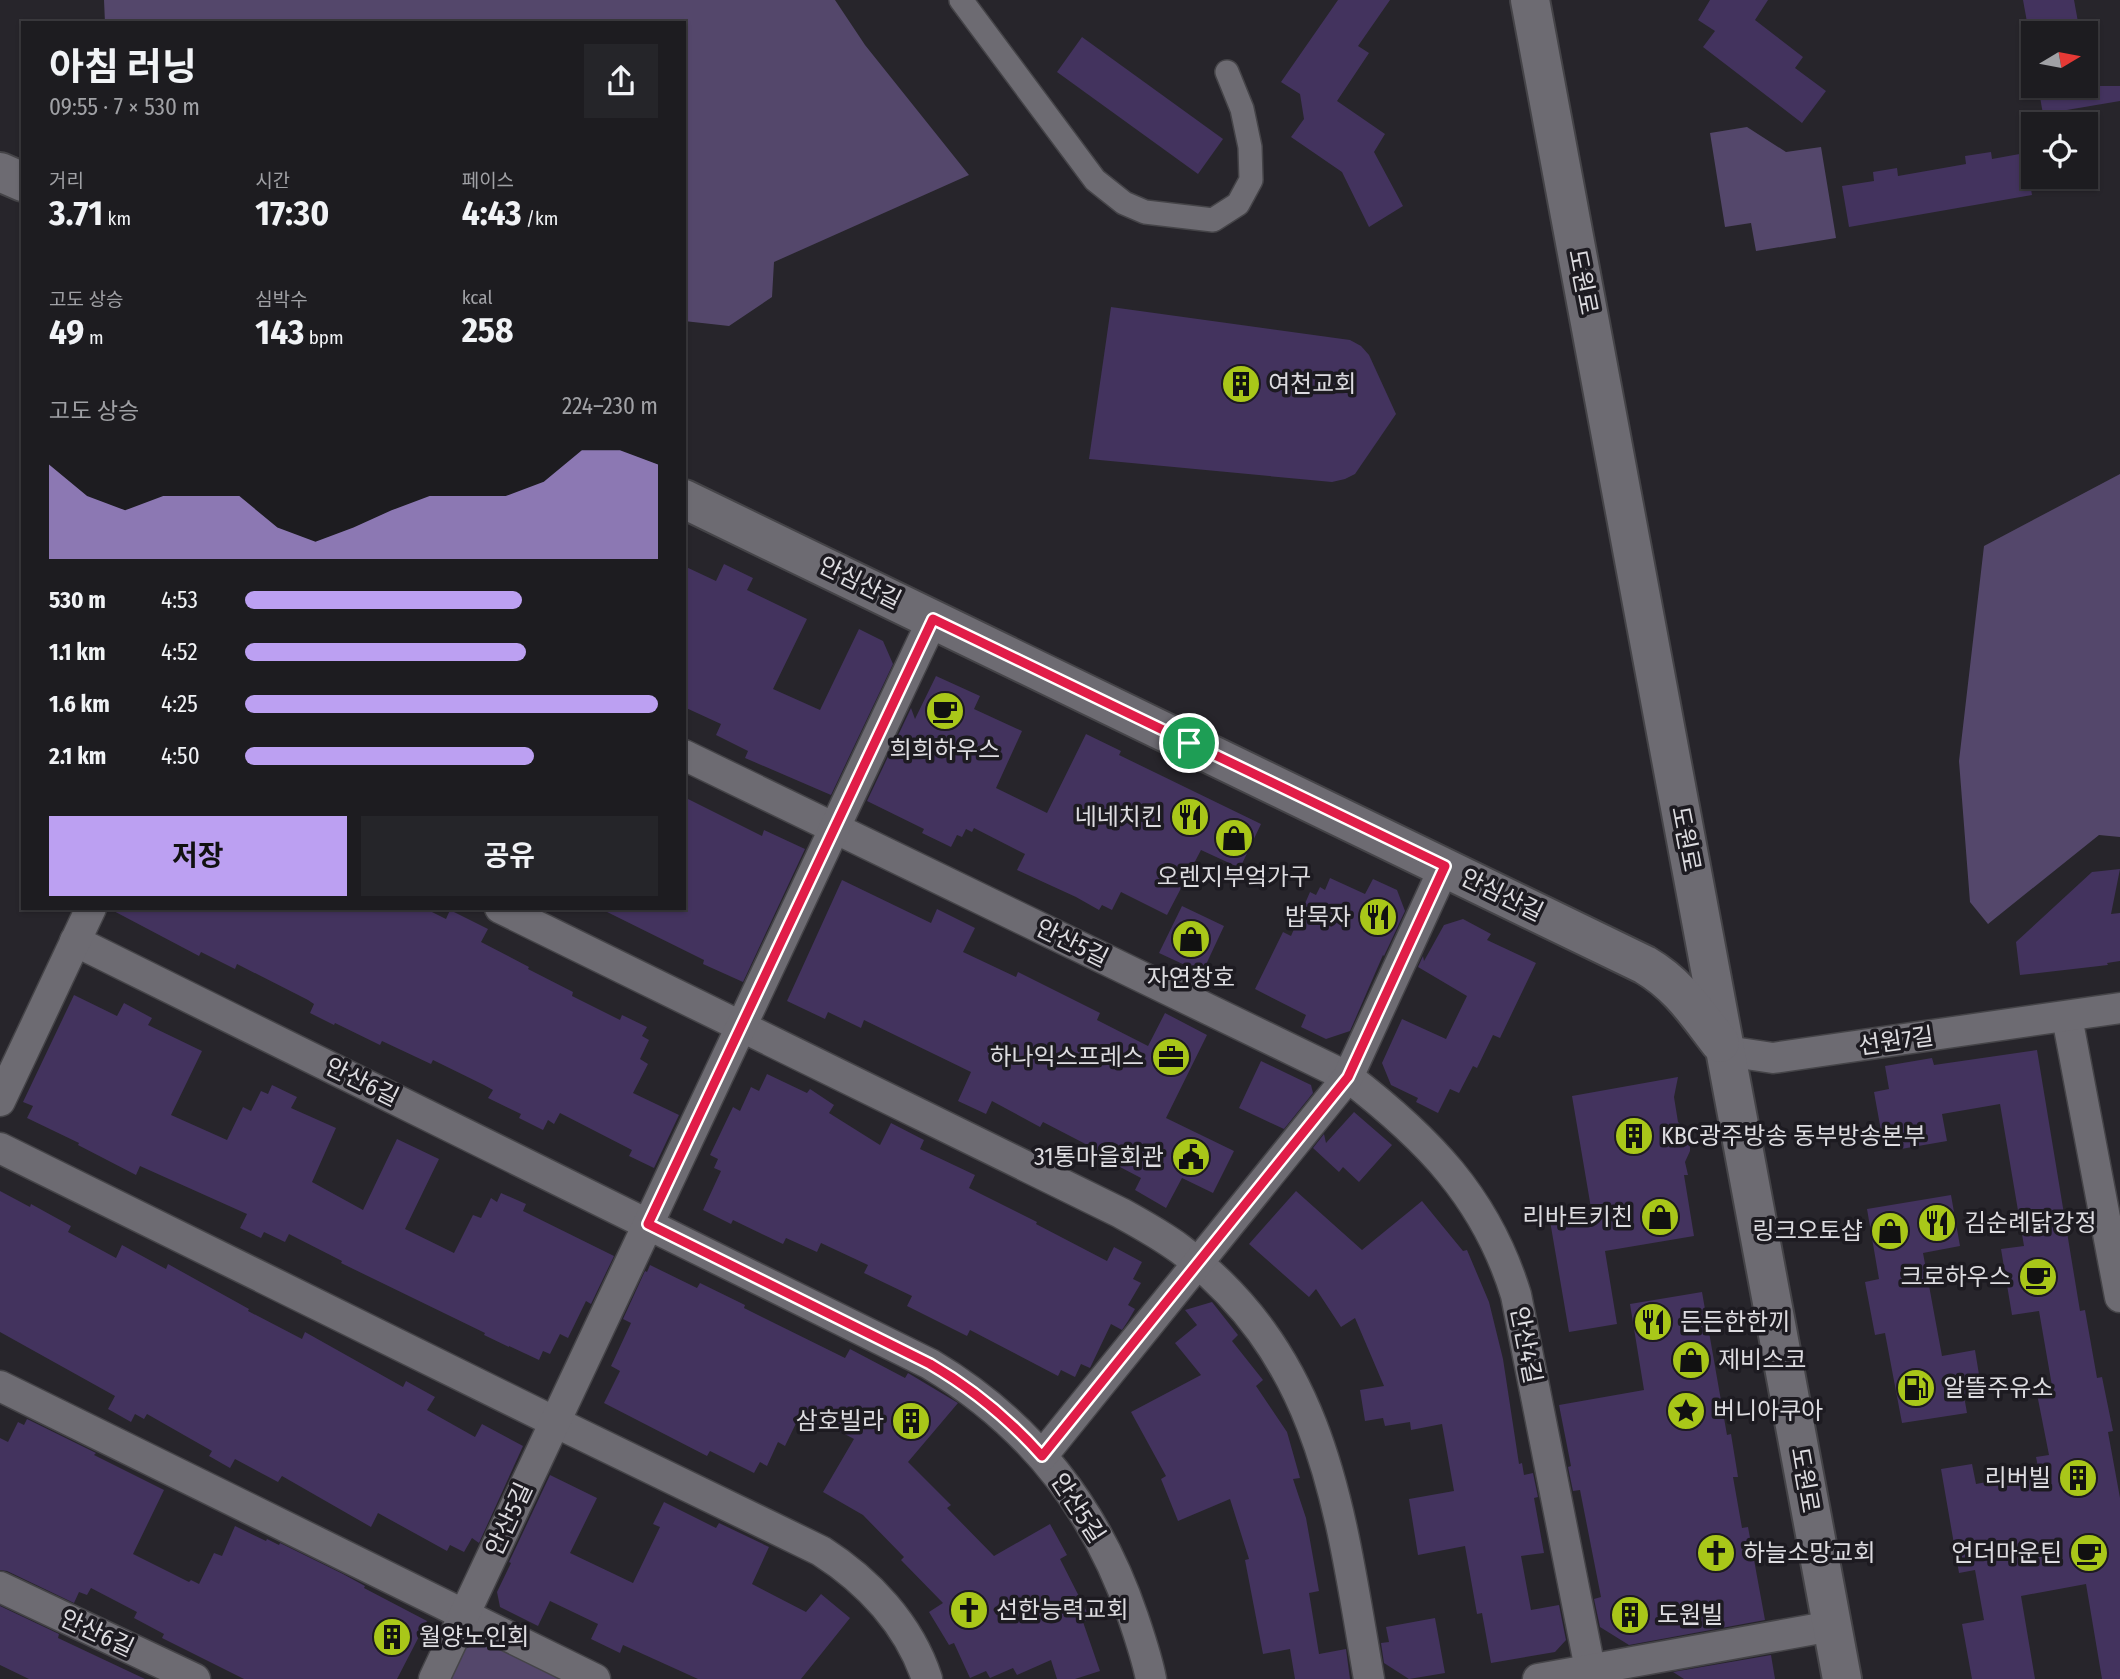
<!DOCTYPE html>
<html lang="ko">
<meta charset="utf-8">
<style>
body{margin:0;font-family:"Fira Sans Condensed","Noto Sans KR",sans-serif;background:#252529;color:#f1f3f6;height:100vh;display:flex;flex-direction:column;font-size:26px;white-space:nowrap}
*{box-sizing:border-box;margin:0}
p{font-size:23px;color:#a0a1a5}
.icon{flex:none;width:38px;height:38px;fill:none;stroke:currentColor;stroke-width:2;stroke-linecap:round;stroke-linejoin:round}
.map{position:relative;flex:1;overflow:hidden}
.panel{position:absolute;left:21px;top:21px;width:665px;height:889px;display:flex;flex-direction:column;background:#1d1c20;border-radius:0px;box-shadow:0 2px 5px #0004,0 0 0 2px #3b3a3e}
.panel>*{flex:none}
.needle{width:46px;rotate:80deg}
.fabs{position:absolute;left:2021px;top:21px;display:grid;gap:14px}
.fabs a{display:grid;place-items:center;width:77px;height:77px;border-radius:0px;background:#1d1c20;box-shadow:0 2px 5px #0004,0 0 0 2px #3b3a3e;font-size:35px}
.pin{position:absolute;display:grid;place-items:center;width:60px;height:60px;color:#fff;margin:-30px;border:4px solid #fff;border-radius:50%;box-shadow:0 2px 7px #0007}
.round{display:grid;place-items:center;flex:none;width:74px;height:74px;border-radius:0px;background:#252529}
.head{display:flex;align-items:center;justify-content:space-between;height:119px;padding:0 28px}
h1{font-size:38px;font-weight:700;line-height:52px}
.figures{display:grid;grid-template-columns:repeat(3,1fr);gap:10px;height:119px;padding:7px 28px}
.figures div{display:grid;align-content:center}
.figures b{font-size:35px;font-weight:700}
.figures small{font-size:19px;font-weight:400}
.figures p{font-size:19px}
.chart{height:196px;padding:14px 28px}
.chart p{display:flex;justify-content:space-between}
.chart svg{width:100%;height:126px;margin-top:7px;fill:#bca0f2;opacity:.7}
.button{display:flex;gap:14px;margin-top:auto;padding:14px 28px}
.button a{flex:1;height:80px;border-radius:0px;background:#bca0f2;color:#111;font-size:28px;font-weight:700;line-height:80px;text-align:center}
.button a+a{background:#252529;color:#f1f3f6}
ul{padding:0 28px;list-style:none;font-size:23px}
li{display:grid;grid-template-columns:112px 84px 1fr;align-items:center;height:52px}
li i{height:18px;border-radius:9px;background:#bca0f2}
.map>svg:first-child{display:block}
.green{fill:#54476b}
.building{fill:#43335e}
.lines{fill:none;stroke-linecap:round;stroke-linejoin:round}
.pedestrian-casing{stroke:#454448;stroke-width:26}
.minor-casing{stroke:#454448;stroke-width:33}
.tertiary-casing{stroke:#454448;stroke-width:42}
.pedestrian{stroke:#6d6b72;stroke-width:23}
.minor{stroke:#6d6b72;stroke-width:30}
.tertiary{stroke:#6d6b72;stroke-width:38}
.route-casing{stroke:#fff;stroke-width:14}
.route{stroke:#e11d48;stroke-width:9}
.labels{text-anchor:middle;stroke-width:7;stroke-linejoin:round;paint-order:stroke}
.street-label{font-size:24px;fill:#dddce0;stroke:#1d1b21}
.poi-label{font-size:24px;fill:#dddce0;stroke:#1d1b21;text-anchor:start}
</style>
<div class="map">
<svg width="2120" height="1679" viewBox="0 0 2120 1679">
<rect width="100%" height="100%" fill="#27252b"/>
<g class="green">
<polygon points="104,0 835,0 865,45 969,175 774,262 772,297 729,326 684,321 684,23 105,23"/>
<polygon points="1747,127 1786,152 1821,147 1836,238 1756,251 1751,223 1725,227 1710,133"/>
<polygon points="2120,474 2120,837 2099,835 1988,924 1970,902 1959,761 1984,546"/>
<polygon points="487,1642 565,1679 449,1679 463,1649"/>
</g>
<g class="building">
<polygon points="1338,0 1390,0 1358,46 1369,53 1337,101 1385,134 1374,152 1403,206 1369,227 1342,172 1291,137 1304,119 1300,94 1281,82"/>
<polygon points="1710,0 1768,0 1755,20 1803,57 1795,68 1826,91 1802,123 1703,47 1715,31 1698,20"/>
<polygon points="2023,0 2074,0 2080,33 2029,33"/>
<polygon points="1082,37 1223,139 1198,174 1057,72"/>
<polygon points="2038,86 2120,86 2120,101 2043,114"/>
<polygon points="1991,152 1992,159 2025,153 2032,195 1849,227 1842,186 1874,181 1873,172 1897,168 1898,176 1966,164 1965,156"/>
<polygon points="1111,307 1350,340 1361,346 1369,355 1396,414 1355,474 1345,479 1332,482 1089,459"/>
<polygon points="724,564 753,578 747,590 807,619 773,689 820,710 859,629 883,641 893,664 831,795 745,758 748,751 716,735 721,724 684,707 684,566 716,581"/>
<polygon points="936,676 980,696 974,709 1022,731 996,788 1047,813 1086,734 1121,751 1119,755 1261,824 1240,868 1201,850 1167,915 1121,892 1112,910 1102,905 1099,910 1076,897 1017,870 1025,854 974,828 972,832 966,829 962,837 957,835 951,847 922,833 924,829 867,801 911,708 915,719"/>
<polygon points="684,797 762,836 764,830 805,849 743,982 703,964 704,960 599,908 684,908"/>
<polygon points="2120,869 2111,914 2120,913 2120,961 2107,963 2108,965 2020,975 2016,942 2092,872"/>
<polygon points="1330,878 1365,894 1373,879 1397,890 1405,911 1384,956 1383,955 1350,1031 1326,1039 1301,1027 1306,1015 1255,989 1283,932 1291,936 1310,892 1316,895 1320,887 1325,890"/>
<polygon points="842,880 931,923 937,909 975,928 963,952 1016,977 1018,972 1100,1013 1097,1020 1148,1046 1165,1013 1207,1035 1166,1118 1234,1151 1213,1193 1182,1178 1166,1208 1135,1190 1141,1178 1099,1156 1101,1152 1043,1122 1040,1127 992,1101 986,1114 958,1101 971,1072 864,1020 861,1028 828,1012 825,1019 787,1001"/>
<polygon points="1182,906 1224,926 1202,973 1159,953"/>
<polygon points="108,908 424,908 446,919 450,910 488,929 481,942 529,967 528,969 573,992 572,996 620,1020 622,1015 647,1027 642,1036 649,1040 640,1059 648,1064 633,1093 679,1115 654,1168 629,1156 632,1150 560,1113 554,1124 548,1120 543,1130 519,1118 521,1114 488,1098 493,1090 484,1085 433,1060 431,1064 382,1041 380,1045 335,1023 334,1025 310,1013 314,1004 308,1000 237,964 235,969 201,952 199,956"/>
<polygon points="1463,919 1491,934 1487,940 1536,963 1500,1038 1493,1035 1477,1068 1473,1066 1459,1093 1450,1089 1438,1113 1416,1102 1418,1098 1391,1085 1382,1063 1402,1019 1446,1039 1467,996 1418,967 1423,956 1424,961 1444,925"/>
<polygon points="74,995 117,1016 124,1003 152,1018 148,1025 202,1051 171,1115 227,1140 243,1107 251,1111 261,1091 268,1094 272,1085 297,1097 291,1108 336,1128 312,1182 363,1210 397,1139 439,1159 405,1229 454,1253 473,1215 481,1218 491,1198 497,1202 501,1193 526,1204 523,1211 614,1256 591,1304 586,1301 568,1338 560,1334 550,1354 543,1351 539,1360 509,1346 509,1347 484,1335 485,1333 341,1263 342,1261 289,1234 285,1242 264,1232 261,1238 240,1228 247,1214 140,1166 136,1175 78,1145 79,1143 27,1118 33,1106 23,1102"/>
<polygon points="2037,1050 2080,1311 2085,1310 2097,1378 2102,1377 2113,1431 2108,1432 2120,1498 2120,1679 2102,1679 2086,1584 2021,1596 2035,1679 1972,1679 1962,1624 1984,1620 1975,1570 1959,1573 1941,1469 1972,1464 1976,1484 2039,1472 2036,1457 2049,1455 2036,1389 2052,1386 2039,1311 2012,1315 2001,1249 2024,1246 2000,1104 1942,1114 1947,1141 1901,1149 1899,1139 1883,1142 1874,1092 1889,1089 1885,1066 1932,1058 1934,1065"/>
<polygon points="1261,1061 1311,1085 1313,1093 1284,1129 1239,1108"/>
<polygon points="767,1074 807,1093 810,1089 834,1105 829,1113 880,1145 891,1123 924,1140 920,1149 975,1175 969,1188 1037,1222 1036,1224 1107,1261 1114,1247 1142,1262 1133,1279 1141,1283 1128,1305 1135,1309 1128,1321 1122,1330 1111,1324 1090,1368 1081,1364 1075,1377 1061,1370 1058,1376 970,1330 967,1336 907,1306 912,1296 864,1273 868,1265 821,1243 817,1252 786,1238 783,1244 733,1220 731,1224 703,1210 721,1171 714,1168 718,1159 710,1155 733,1107 740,1111 751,1087 759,1091"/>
<polygon points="1678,1077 1674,1097 1678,1122 1686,1129 1690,1139 1690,1151 1685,1162 1688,1175 1684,1175 1694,1236 1605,1251 1617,1324 1569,1332 1549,1215 1591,1208 1572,1096"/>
<polygon points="1354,1112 1392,1145 1359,1182 1343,1167 1339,1172 1313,1148 1324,1134 1326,1143"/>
<polygon points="0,1191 30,1207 31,1204 71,1226 68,1232 116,1258 122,1245 166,1269 168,1264 249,1309 248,1311 302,1339 305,1332 403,1387 406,1381 435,1397 427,1410 475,1437 482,1424 523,1446 479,1543 472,1538 464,1552 450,1545 447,1551 378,1513 371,1527 282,1476 278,1482 235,1459 230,1468 209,1456 212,1451 147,1414 144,1419 135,1414 131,1422 108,1409 115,1396 0,1332"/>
<polygon points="1296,1191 1362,1250 1422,1201 1463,1251 1467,1250 1489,1302 1503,1359 1519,1464 1522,1463 1524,1475 1533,1473 1538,1497 1534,1498 1544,1553 1521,1556 1531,1610 1559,1605 1566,1640 1555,1652 1491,1663 1482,1613 1477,1614 1465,1546 1418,1555 1409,1499 1454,1491 1442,1424 1411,1430 1410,1422 1385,1426 1383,1418 1365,1421 1360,1390 1384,1386 1355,1318 1341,1327 1316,1289 1309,1297 1249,1244"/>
<polygon points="1951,1195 1960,1246 1923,1253 1942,1356 1975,1350 1982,1393 1964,1396 1967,1413 1902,1423 1885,1333 1875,1335 1865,1282 1879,1279 1867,1209"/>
<polygon points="650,1265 697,1288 700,1283 745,1305 744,1308 845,1358 850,1349 905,1378 908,1373 958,1403 908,1462 951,1505 947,1508 994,1556 1050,1524 1067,1555 1060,1559 1090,1618 1083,1622 1100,1671 1075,1679 1057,1679 1051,1660 1017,1675 1013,1668 990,1678 986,1671 970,1678 954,1643 949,1645 929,1612 943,1603 901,1560 904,1557 863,1515 823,1492 854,1439 802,1411 785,1446 778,1442 767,1466 760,1462 754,1473 710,1451 707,1456 604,1403 620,1371 611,1366 631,1323 623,1319 645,1271 647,1272"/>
<polygon points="1702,1292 1727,1435 1731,1434 1738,1477 1733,1477 1742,1528 1748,1527 1765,1620 1629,1645 1600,1627 1594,1599 1601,1597 1580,1490 1573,1491 1568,1467 1571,1466 1559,1405 1644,1390 1630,1304"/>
<polygon points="1212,1302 1238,1335 1232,1341 1263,1380 1256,1386 1287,1432 1300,1478 1293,1479 1306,1518 1319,1591 1309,1593 1319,1654 1346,1649 1350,1679 1295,1679 1290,1649 1263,1654 1245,1560 1249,1559 1230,1499 1178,1521 1161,1479 1166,1476 1131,1412 1201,1375 1175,1343 1197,1325 1185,1310"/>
<polygon points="27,1419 96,1453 94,1455 164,1490 133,1554 189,1582 191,1580 199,1584 214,1553 222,1556 235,1526 266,1541 267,1539 279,1545 280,1543 343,1574 365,1586 364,1588 427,1621 397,1679 244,1679 162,1638 164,1634 134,1618 137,1612 91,1588 87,1595 79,1592 74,1603 7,1571 0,1570 0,1438 8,1442 18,1422 24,1425"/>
<polygon points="550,1475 597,1498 570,1553 633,1583 660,1527 653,1524 664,1502 716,1528 719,1523 769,1547 752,1584 806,1612 821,1594 850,1618 801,1679 698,1679 623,1645 620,1653 591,1639 598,1624 550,1601 538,1626 500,1607 497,1592 511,1563 509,1562"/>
<polygon points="0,1606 59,1634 58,1638 145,1679 29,1679 0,1665"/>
<polygon points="1435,1618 1445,1673 1409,1679 1384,1663 1381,1643 1389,1642 1386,1627"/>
<polygon points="1771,1655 1775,1679 1684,1679 1673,1672"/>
</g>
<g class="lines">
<defs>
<polyline id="pedestrian" points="961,0 1095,180 1124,203 1145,212 1213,220 1238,204 1251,180 1250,147 1242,109 1227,72"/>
<g id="minor">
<path d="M684 755 1348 1077C1427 1138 1486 1197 1516 1295L1592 1679"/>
<path d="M500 908 1121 1213C1141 1224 1161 1235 1180 1249 1326 1359 1340 1513 1369 1679"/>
<path d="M75 941 930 1364C1029 1423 1096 1508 1133 1617 1140 1638 1147 1658 1151 1679"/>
<polyline points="2067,1017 2120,1297"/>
<polyline points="1726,1051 1773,1058 2120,1008"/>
<polyline points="0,1101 91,908"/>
<path d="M0 1148 555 1422 821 1551C868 1581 909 1624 927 1679"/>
<polyline points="0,1386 595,1679"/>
<polyline points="1042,1456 1348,1077 1445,866"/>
<polyline points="0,1587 195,1679"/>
<polyline points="434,1679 933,619"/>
<polyline points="1538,1679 1832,1626"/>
</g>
<g id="tertiary">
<polyline points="1530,0 1842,1679"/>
<polyline points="0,172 23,182"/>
<path d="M684 499 1645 965C1679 985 1696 1012 1720 1043"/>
</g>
</defs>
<use href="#pedestrian" class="pedestrian-casing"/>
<use href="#minor" class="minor-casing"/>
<use href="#tertiary" class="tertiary-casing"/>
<use href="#pedestrian" class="pedestrian"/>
<use href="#minor" class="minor"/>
<use href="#tertiary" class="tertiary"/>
</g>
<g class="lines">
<defs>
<path id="route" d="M933 619 1445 866 1348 1077 1042 1456C1009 1419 973 1389 930 1364L648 1224Z"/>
</defs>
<use href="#route" class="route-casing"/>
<use href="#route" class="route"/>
</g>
<defs>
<symbol id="building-disc" viewBox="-11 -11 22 22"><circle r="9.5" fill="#a9c719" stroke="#1d1b21"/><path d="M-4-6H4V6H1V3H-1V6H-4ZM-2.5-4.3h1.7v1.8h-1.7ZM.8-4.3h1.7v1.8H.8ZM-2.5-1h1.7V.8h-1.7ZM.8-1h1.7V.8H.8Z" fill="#111"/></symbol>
<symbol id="cafe-disc" viewBox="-11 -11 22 22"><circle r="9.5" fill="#a9c719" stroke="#1d1b21"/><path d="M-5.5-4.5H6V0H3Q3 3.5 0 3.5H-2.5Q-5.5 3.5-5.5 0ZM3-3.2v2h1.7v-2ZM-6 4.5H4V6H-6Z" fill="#111"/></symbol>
<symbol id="restaurant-disc" viewBox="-11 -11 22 22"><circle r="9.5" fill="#a9c719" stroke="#1d1b21"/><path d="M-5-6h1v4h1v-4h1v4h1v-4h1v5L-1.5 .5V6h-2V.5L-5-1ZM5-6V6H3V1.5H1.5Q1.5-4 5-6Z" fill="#111"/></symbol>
<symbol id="shop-disc" viewBox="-11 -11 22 22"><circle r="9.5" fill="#a9c719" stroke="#1d1b21"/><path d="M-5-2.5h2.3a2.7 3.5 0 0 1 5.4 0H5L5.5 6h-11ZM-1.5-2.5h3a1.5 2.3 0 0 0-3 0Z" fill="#111"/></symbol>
<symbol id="office-disc" viewBox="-11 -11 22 22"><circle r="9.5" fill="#a9c719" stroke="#1d1b21"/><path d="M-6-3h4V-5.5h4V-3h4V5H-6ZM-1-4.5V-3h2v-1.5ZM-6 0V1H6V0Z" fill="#111"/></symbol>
<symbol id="civic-disc" viewBox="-11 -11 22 22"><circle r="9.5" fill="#a9c719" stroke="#1d1b21"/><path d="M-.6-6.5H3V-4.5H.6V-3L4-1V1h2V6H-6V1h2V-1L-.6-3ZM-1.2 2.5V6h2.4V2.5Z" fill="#111"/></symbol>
<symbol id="fuel-disc" viewBox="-11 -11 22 22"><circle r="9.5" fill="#a9c719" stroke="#1d1b21"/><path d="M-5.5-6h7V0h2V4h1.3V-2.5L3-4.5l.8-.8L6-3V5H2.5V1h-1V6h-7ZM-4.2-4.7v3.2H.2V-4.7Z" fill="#111"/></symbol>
<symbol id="sight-disc" viewBox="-11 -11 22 22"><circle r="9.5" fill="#a9c719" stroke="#1d1b21"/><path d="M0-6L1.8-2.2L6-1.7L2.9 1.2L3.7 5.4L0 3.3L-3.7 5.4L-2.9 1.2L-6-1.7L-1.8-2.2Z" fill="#111"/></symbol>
<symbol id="church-disc" viewBox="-11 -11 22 22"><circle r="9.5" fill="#a9c719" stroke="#1d1b21"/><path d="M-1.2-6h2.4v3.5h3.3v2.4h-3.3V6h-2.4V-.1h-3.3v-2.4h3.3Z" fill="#111"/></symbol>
</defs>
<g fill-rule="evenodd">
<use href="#building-disc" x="1219" y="362" width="44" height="44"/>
<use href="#cafe-disc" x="923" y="689" width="44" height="44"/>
<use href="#restaurant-disc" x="1168" y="795" width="44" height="44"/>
<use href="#shop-disc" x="1212" y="816" width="44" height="44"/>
<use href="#restaurant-disc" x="1356" y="895" width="44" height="44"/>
<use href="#shop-disc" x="1169" y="917" width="44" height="44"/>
<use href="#office-disc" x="1149" y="1035" width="44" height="44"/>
<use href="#building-disc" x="1612" y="1114" width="44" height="44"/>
<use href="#civic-disc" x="1169" y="1135" width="44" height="44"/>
<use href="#shop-disc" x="1638" y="1195" width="44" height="44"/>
<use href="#restaurant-disc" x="1915" y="1201" width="44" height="44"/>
<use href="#shop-disc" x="1868" y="1209" width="44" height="44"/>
<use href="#cafe-disc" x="2016" y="1255" width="44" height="44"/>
<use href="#restaurant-disc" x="1631" y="1300" width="44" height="44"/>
<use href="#shop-disc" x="1669" y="1338" width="44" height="44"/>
<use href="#fuel-disc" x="1894" y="1366" width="44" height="44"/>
<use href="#sight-disc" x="1664" y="1389" width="44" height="44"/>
<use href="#building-disc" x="889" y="1399" width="44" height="44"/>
<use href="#building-disc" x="2056" y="1456" width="44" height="44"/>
<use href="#church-disc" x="1694" y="1531" width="44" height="44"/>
<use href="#cafe-disc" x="2067" y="1531" width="44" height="44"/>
<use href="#church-disc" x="947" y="1588" width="44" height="44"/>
<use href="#building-disc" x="1608" y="1593" width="44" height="44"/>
<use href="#building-disc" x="370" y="1615" width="44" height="44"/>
</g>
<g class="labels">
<g class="street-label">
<text transform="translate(1583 282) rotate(79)" y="8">도원로</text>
<text transform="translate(860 583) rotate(26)" y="8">안심산길</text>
<text transform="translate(1686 839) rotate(79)" y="8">도원로</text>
<text transform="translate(1502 895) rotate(26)" y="8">안심산길</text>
<text transform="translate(1072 943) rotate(26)" y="8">안산5길</text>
<text transform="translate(1896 1041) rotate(-8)" y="8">선원7길</text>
<text transform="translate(362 1082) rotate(26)" y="8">안산6길</text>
<text transform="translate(1526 1345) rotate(79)" y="8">안산4길</text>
<text transform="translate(1805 1480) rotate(80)" y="8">도원로</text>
<text transform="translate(1078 1508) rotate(57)" y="8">안산5길</text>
<text transform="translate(509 1519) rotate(-65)" y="8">안산5길</text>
<text transform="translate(97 1633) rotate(25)" y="8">안산6길</text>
</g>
<g class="poi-label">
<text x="1268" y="392">여천교회</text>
<text x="945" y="758" text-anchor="middle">희희하우스</text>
<text x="1163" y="825" text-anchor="end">네네치킨</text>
<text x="1234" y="885" text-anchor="middle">오렌지부엌가구</text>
<text x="1351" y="925" text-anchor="end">밥묵자</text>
<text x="1191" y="986" text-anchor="middle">자연창호</text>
<text x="1144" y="1065" text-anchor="end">하나익스프레스</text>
<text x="1661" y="1144">KBC광주방송 동부방송본부</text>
<text x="1164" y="1165" text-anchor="end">31통마을회관</text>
<text x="1633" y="1225" text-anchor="end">리바트키친</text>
<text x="1964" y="1231">김순례닭강정</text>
<text x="1863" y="1239" text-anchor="end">링크오토샵</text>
<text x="2011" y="1285" text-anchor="end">크로하우스</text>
<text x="1680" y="1330">든든한한끼</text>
<text x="1718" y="1368">제비스코</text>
<text x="1943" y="1396">알뜰주유소</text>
<text x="1713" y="1419">버니아쿠아</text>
<text x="884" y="1429" text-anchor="end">삼호빌라</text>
<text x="2051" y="1486" text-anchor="end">리버빌</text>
<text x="1743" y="1561">하늘소망교회</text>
<text x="2062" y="1561" text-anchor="end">언더마운틴</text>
<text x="996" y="1618">선한능력교회</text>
<text x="1657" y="1623">도원빌</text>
<text x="419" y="1645">월양노인회</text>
</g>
</g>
</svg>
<div class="fabs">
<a><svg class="needle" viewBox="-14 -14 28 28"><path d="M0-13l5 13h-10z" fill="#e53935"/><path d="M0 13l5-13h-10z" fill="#a0a1a5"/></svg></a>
<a><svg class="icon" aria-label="locate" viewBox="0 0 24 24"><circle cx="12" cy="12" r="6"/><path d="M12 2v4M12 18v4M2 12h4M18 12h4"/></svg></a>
</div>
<div class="pin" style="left:1189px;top:743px;background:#1e9e55"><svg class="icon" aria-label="arrive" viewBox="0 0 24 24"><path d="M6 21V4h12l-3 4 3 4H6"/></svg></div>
<section class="panel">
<div class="head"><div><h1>아침 러닝</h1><p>09:55 · 7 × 530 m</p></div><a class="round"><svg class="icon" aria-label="share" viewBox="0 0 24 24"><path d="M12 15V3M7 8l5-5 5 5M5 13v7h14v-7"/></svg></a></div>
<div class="figures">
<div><p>거리</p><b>3.71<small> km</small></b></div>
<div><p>시간</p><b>17:30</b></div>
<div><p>페이스</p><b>4:43<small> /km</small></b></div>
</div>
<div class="figures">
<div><p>고도 상승</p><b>49<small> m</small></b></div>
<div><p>심박수</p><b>143<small> bpm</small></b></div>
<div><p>kcal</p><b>258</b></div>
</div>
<div class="chart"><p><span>고도 상승</span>224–230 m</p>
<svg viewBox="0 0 160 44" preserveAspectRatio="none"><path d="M0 44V11L10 22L20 27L30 22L40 22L50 22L60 33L70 38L80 33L90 27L100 22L110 22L120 22L130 17L140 6L150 6L160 11V44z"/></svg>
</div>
<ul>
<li><b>530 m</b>4:53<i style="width:67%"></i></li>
<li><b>1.1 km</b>4:52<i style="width:68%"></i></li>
<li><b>1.6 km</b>4:25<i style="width:100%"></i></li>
<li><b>2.1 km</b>4:50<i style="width:70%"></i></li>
</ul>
<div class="button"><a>저장</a><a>공유</a></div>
</section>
</div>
